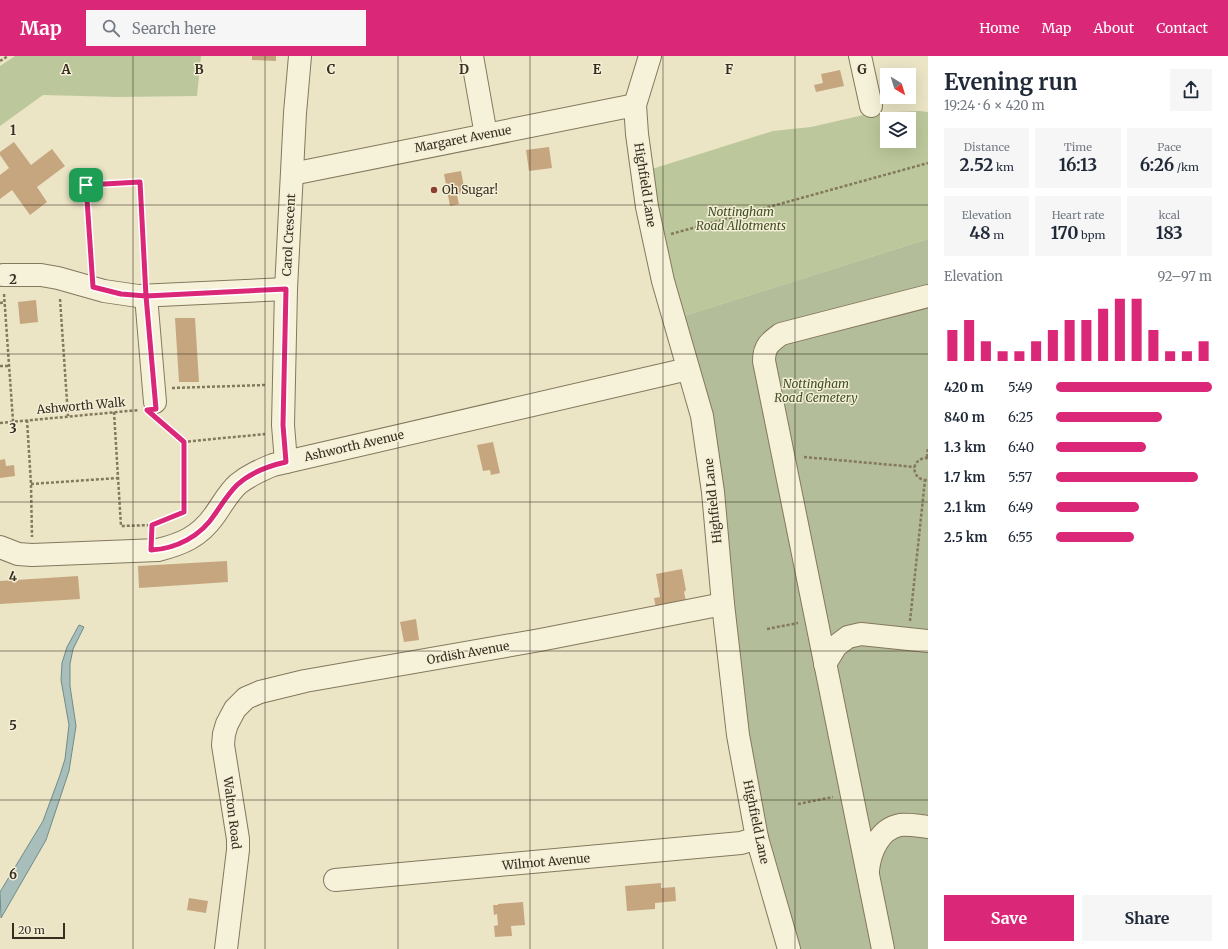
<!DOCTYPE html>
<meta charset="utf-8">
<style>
body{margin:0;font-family:Merriweather,serif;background:#f6f6f7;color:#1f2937;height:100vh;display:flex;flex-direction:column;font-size:15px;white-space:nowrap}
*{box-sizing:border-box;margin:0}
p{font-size:13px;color:#747a83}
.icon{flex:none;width:22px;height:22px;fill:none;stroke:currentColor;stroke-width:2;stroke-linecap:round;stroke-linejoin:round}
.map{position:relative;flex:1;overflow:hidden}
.panel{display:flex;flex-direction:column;background:#fff;width:300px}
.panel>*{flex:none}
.needle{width:26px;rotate:142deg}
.controls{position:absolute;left:880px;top:12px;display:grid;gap:8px}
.controls a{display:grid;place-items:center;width:36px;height:36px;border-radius:0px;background:#fff;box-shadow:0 4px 16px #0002;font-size:20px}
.scale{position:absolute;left:12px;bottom:10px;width:53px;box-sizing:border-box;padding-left:4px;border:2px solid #362e20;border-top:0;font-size:11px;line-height:14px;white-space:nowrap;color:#362e20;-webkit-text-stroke:3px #f3eed5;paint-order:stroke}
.pin{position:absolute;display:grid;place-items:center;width:34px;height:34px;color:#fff;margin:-17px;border-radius:8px;box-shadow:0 2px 6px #0006}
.round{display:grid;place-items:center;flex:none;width:42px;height:42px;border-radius:0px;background:#f6f6f7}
.overview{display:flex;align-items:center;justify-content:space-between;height:68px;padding:0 16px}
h1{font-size:22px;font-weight:700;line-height:30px}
.figures{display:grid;grid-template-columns:repeat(3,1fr);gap:6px;height:68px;padding:4px 16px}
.figures div{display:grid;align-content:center;border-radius:0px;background:#f6f6f7;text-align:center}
.figures b{font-size:17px;font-weight:700}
.figures small{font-size:11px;font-weight:400}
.figures p{font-size:11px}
.chart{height:112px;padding:8px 16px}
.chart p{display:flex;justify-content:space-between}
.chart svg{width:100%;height:72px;margin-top:4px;stroke:#db2777;stroke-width:6}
.action{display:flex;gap:8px;margin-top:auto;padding:8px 16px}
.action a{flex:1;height:46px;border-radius:0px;background:#db2777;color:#fff;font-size:16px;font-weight:700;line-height:46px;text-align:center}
.action a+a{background:#f6f6f7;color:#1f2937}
ul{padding:0 16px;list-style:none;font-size:13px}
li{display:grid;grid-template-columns:64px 48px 1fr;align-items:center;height:30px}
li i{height:10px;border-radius:5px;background:#db2777}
header{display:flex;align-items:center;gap:24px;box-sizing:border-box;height:56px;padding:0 20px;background:#db2777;color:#fff}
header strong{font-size:19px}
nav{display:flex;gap:22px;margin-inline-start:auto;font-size:14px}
.search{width:280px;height:36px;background:#f6f6f7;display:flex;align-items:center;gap:10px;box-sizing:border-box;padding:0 14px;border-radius:0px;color:#747a83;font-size:15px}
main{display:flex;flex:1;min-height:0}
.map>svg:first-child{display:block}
.green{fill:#bcc89b;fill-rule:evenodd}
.cemetery{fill:#b4bd99}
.water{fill:#a7bebb;stroke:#6e8c89}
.building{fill:#c6a67f}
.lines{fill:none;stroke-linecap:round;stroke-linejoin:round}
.minor-casing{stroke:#84785d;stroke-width:24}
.path{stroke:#84785d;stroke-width:2.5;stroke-dasharray:3 2;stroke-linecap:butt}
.minor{stroke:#f6f1d9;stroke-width:22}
.route-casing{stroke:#fff;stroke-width:8}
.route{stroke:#db2777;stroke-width:5}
.grid{fill:none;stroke:#362e20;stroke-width:1;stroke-opacity:0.55}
.poi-dot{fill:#8e3f32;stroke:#f3eed5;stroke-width:1.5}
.labels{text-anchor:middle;stroke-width:3;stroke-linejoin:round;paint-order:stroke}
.street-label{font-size:12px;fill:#362e20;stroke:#f3eed5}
.poi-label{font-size:12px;fill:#362e20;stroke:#f3eed5;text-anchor:start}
.park-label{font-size:12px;font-style:italic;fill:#415028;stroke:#f3eed5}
.grid-label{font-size:13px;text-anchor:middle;font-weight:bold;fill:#362e20;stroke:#f3eed5;stroke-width:3;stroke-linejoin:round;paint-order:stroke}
</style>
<header>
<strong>Map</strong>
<div class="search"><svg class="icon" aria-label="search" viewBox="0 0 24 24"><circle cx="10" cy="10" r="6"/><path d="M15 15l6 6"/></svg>Search here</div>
<nav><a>Home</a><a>Map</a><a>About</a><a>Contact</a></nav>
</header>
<main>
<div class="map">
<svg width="928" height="893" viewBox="0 0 928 893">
<rect width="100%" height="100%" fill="#ebe5c6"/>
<g class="green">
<polygon points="15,0 201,0 197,40 118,41 43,39 0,70 0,10"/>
<path d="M920 55 928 56V183L684 260 663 189 652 113 773 75 811 71 872 57ZM887 63H909V85H887Z"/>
</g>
<polygon class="cemetery" points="928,183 928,893 799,893 759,747 737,587 721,415 684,260"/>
<polygon class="water" points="79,569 84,571 73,593 70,608 70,630 76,670 69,715 46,784 1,862 0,836 43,765 60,719 65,703 69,669 61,624 62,607 67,591"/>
<g class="building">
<polygon points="252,0 276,0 276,5 252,4"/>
<polygon points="840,14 844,30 816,36 814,29 823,27 821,18"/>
<polygon points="14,86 31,109 52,93 65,110 37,131 47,146 30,159 12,134 0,143 0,119 9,112 0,99 0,96"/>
<polygon points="549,91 552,112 529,115 526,94"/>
<polygon points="461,115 465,137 457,139 459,148 450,150 444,118"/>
<polygon points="36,244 38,266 20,268 18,246"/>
<polygon points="175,262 195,262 199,326 179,326"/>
<polygon points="493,386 500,417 491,419 490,414 483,415 477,389"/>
<polygon points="5,403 6,410 14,409 15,420 0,422 0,404"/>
<polygon points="227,505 228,526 139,532 138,510"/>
<polygon points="682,513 686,534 684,536 686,545 656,552 654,542 660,541 656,518"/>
<polygon points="78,520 80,543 0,548 0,525"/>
<polygon points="416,563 419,584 404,586 400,566"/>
<polygon points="661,827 661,832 675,831 676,845 655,847 655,853 627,855 625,830"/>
<polygon points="189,842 208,845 206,857 187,854"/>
<polygon points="523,846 525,869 511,870 512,880 495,881 494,870 498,869 497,858 494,859 493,849 498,849 498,848"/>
</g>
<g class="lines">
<defs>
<g id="minor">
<polyline points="472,0 486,79"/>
<polyline points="650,0 635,49 637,78 647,151 663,225 702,360 713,436 723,548 738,679 757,782 789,893"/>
<polyline points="860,0 871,50"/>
<polyline points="292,118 635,49"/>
<polyline points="3,219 41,219 58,222 104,235 138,240 286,233"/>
<polyline points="146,240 155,346"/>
<polyline points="286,406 283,369 286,233 295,57 300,0"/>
<path d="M0 491 18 498 32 499 158 494C182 488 199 481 214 460 222 449 228 437 238 428 249 419 261 414 273 409L688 313"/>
<polyline points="825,608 836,590 848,581 861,578 928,585"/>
<path d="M868 814C870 796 879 773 900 769 909 768 919 770 928 771"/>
<polyline points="335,824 741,787 757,782"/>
<polyline points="226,893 238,794 238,783 223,689 224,678 227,668 235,653 246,642 260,636 305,625 540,584 723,548"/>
<path d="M883 893 764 305C764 290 770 286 781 278L928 240"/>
</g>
</defs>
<use href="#minor" class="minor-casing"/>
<g class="path">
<polyline points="0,5 8,0"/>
<polyline points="671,178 928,107"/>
<polyline points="91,211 86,129 140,126 145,222"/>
<polyline points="4,238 13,365"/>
<polyline points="60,243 68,360"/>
<polyline points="0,247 5,246"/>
<polyline points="0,310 9,310"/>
<polyline points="172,332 265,329"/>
<polyline points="114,356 121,470 152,469"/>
<polyline points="27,364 31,428 32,481"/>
<polyline points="0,367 139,354"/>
<polyline points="183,386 265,378"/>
<polyline points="804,401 915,411"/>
<polyline points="927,401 928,391"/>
<path d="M928 402C910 401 910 425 928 424"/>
<polyline points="31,428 118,422"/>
<polyline points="152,476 152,469 184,456 183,386 159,365"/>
<polyline points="910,565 925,424"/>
<polyline points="767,573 798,567"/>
<polyline points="798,748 833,741"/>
</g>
<use href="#minor" class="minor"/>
</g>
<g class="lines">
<defs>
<path id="route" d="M86 129 93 231 121 238 146 240 156 353 147 354 184 386V456L152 469 151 494C176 493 201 480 215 458 222 448 228 438 237 429 251 416 268 410 286 406L283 369 286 233 146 240 140 126 86 129"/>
</defs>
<use href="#route" class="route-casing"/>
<use href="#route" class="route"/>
</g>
<path class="grid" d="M133 0V893M265 0V893M398 0V893M530 0V893M663 0V893M795 0V893M0 149H928M0 298H928M0 446H928M0 595H928M0 744H928"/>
<circle class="poi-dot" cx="434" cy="134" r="4"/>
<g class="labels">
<g class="street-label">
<text transform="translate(463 83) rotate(-11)" y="4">Margaret Avenue</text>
<text transform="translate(645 129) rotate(81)" y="4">Highfield Lane</text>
<text transform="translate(289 179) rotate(-87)" y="4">Carol Crescent</text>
<text transform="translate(81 350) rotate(-5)" y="4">Ashworth Walk</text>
<text transform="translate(354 390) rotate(-13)" y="4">Ashworth Avenue</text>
<text transform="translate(713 445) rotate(-96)" y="4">Highfield Lane</text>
<text transform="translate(468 597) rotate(-10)" y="4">Ordish Avenue</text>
<text transform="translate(232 757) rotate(83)" y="4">Walton Road</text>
<text transform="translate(756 766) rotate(78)" y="4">Highfield Lane</text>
<text transform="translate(546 806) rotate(-5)" y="4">Wilmot Avenue</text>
</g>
<g class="poi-label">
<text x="442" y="138">Oh Sugar!</text>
</g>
<g class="park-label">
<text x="741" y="160">Nottingham<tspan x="741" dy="14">Road Allotments</tspan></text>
<text x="816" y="332">Nottingham<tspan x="816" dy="14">Road Cemetery</tspan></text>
</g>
</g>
<g class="grid-label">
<text x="66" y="18">A</text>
<text x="199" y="18">B</text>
<text x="331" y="18">C</text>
<text x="464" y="18">D</text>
<text x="597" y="18">E</text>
<text x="729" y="18">F</text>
<text x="862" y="18">G</text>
<text x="13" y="79">1</text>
<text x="13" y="228">2</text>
<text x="13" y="377">3</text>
<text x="13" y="525">4</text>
<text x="13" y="674">5</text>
<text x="13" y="823">6</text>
</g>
</svg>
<div class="controls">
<a><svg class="needle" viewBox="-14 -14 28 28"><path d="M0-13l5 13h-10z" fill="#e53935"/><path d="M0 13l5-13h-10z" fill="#747a83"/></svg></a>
<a><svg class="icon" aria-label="layers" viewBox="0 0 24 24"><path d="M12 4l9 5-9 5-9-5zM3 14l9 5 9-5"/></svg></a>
</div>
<div class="scale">20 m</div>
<div class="pin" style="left:86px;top:129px;background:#1e9e55"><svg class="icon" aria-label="arrive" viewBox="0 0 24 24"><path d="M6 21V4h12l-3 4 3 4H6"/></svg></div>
</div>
<section class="panel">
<div class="overview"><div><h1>Evening run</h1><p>19:24 · 6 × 420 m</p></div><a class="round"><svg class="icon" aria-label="share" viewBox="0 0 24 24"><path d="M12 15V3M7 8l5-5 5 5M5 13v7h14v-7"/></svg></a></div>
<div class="figures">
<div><p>Distance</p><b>2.52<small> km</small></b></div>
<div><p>Time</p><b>16:13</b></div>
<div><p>Pace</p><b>6:26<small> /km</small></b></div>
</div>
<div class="figures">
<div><p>Elevation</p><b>48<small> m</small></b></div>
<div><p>Heart rate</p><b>170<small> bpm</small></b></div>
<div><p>kcal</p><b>183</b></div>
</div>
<div class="chart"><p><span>Elevation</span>92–97 m</p>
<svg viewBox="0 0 160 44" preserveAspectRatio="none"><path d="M5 44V25M15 44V19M25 44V32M35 44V38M45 44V38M55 44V32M65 44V25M75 44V19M85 44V19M95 44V12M105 44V6M115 44V6M125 44V25M135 44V38M145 44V38M155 44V32"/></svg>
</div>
<ul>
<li><b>420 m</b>5:49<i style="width:100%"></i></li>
<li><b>840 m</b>6:25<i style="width:68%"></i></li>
<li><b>1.3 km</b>6:40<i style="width:58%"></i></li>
<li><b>1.7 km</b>5:57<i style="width:91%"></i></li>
<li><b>2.1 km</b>6:49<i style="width:53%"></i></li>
<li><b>2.5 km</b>6:55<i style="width:50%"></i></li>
</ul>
<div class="action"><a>Save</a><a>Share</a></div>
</section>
</main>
